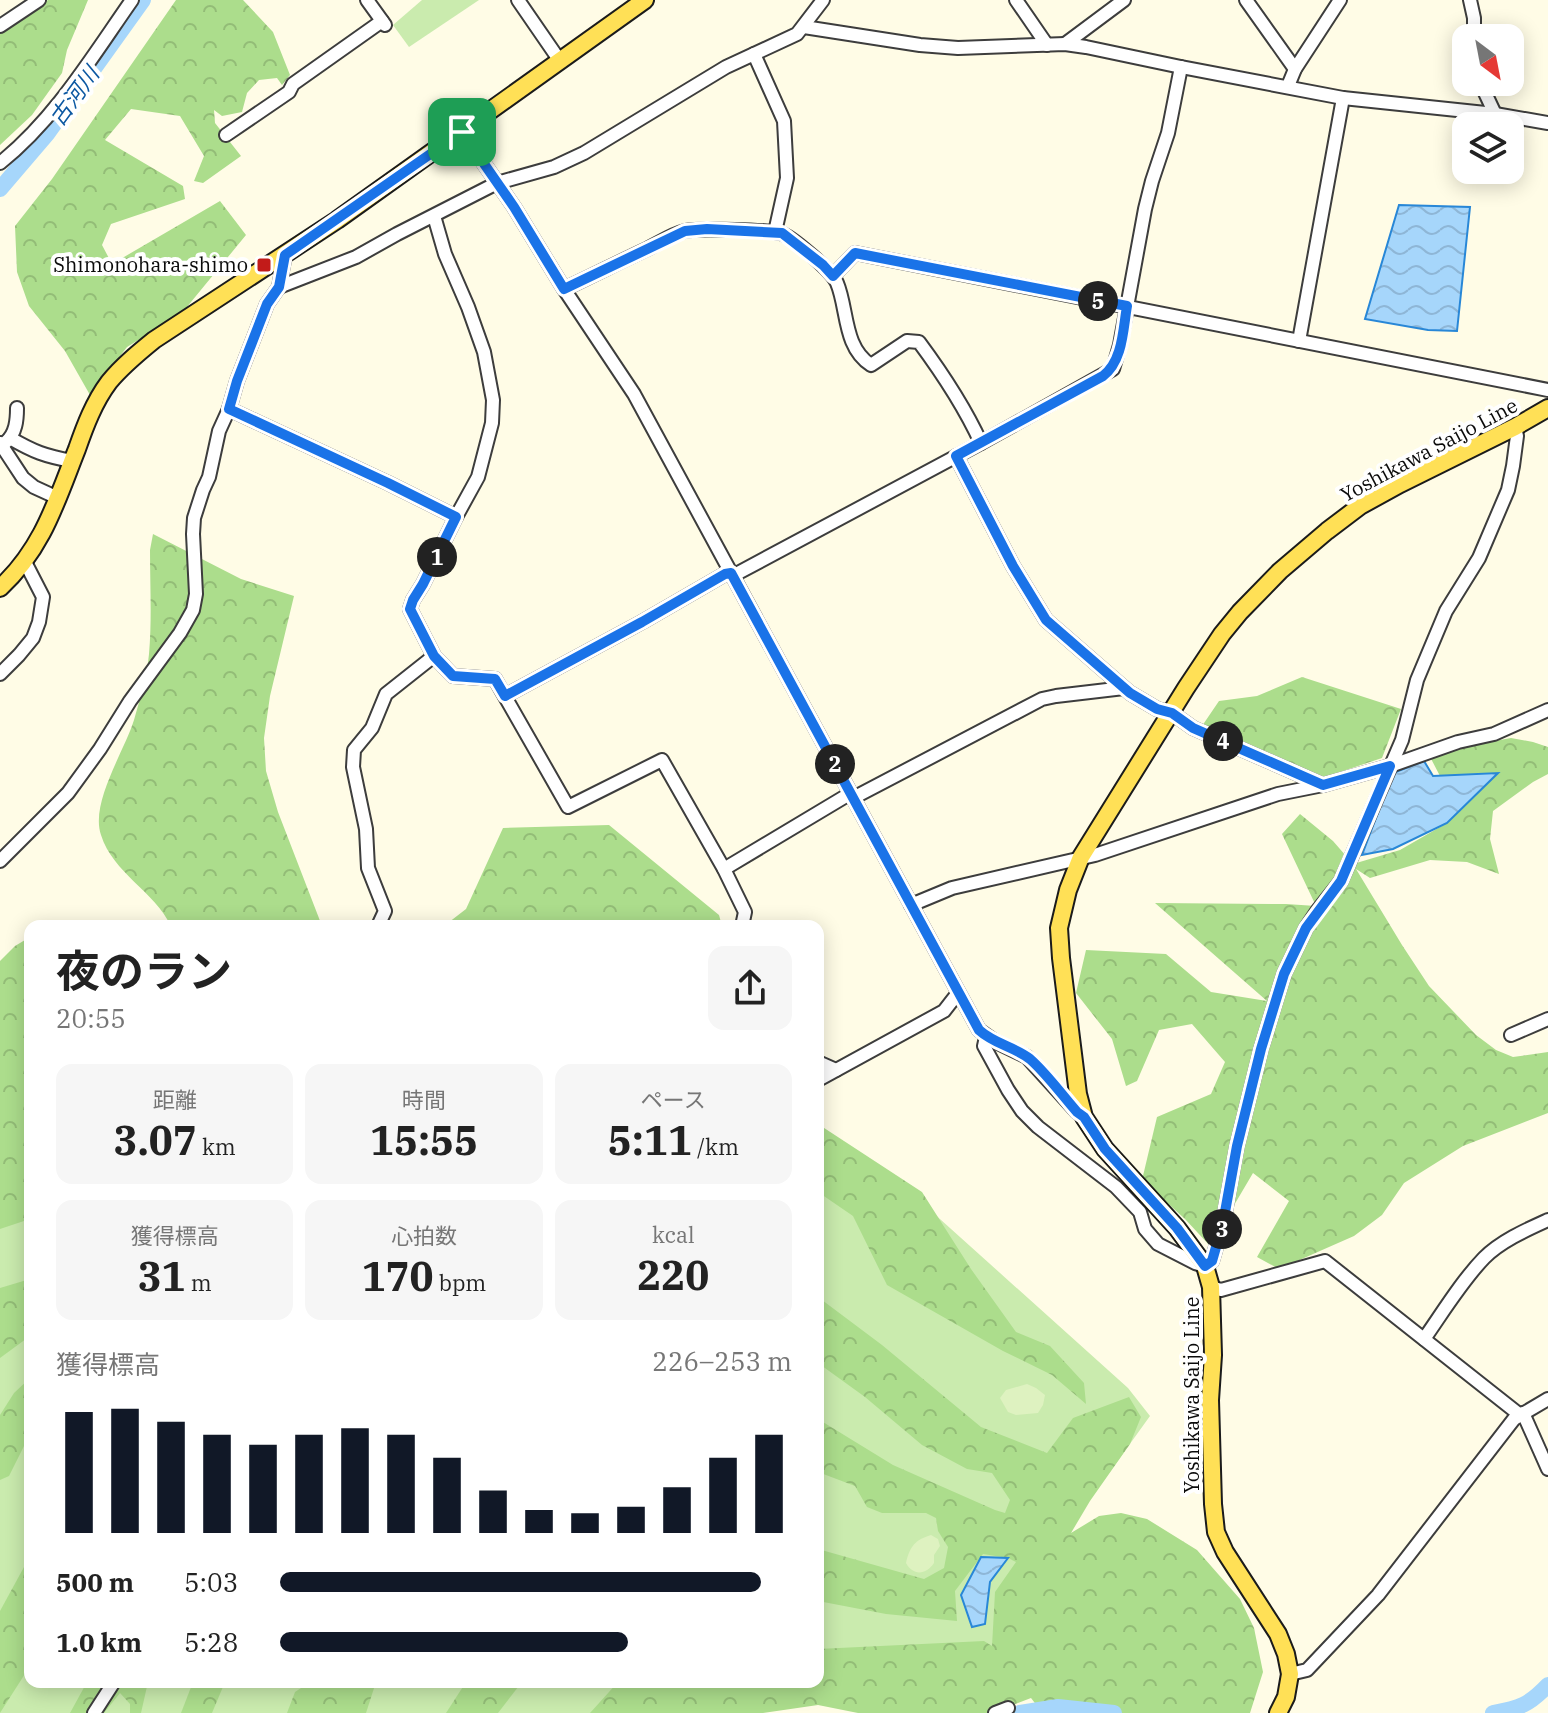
<!DOCTYPE html>
<html lang="ja">
<meta charset="utf-8">
<style>
body{margin:0;font-family:"IBM Plex Serif","Noto Sans JP",serif;background:#f6f6f6;color:#222;height:100vh;display:flex;flex-direction:column;font-size:30px;white-space:nowrap}
*{box-sizing:border-box;margin:0}
p{font-size:26px;color:#767676}
.icon{flex:none;width:44px;height:44px;fill:none;stroke:currentColor;stroke-width:2;stroke-linecap:round;stroke-linejoin:round}
.map{position:relative;flex:1;overflow:hidden}
.details{position:absolute;left:24px;top:920px;width:800px;height:768px;display:flex;flex-direction:column;background:#fff;border-radius:16px;box-shadow:0 4px 20px #0003}
.details>*{flex:none}
.needle{width:52px;rotate:148deg}
.fabs{position:absolute;left:1452px;top:24px;display:grid;gap:16px}
.fabs a{display:grid;place-items:center;width:72px;height:72px;border-radius:16px;background:#fff;box-shadow:0 4px 20px #0003;font-size:40px}
.pin{position:absolute;display:grid;place-items:center;width:68px;height:68px;color:#fff;margin:-34px;border-radius:16px;box-shadow:0 4px 12px #0006}
.km{position:absolute;width:40px;height:40px;margin:-20px;border-radius:50%;background:#222;color:#fff;font-size:22px;line-height:40px;text-align:center}
.round{display:grid;place-items:center;flex:none;width:84px;height:84px;border-radius:16px;background:#f6f6f6}
.headline{display:flex;align-items:center;justify-content:space-between;height:136px;padding:0 32px}
h1{font-size:44px;font-weight:700;line-height:60px}
.stats{display:grid;grid-template-columns:repeat(3,1fr);gap:12px;height:136px;padding:8px 32px}
.stats div{display:grid;align-content:center;border-radius:16px;background:#f6f6f6;text-align:center}
.stats b{font-size:40px;font-weight:700}
.stats small{font-size:22px;font-weight:400}
.stats p{font-size:22px}
.chart{height:224px;padding:16px 32px}
.chart p{display:flex;justify-content:space-between}
.chart svg{width:100%;height:144px;margin-top:8px;stroke:#111827;stroke-width:6}
ul{padding:0 32px;list-style:none;font-size:26px}
li{display:grid;grid-template-columns:128px 96px 1fr;align-items:center;height:60px}
li i{height:20px;border-radius:10px;background:#111827}
.map>svg:first-child{display:block}
.grass{fill:#caebae}
.forest{fill:url(#forest-crowns)}
.pitch{fill:#def2c0}
.water{fill:url(#water-waves);stroke:#2887d7;stroke-width:2}
.lines{fill:none;stroke-linecap:round;stroke-linejoin:round}
.river{stroke:#a6d6fb;stroke-width:16}
.minor-casing{stroke:#3d3d3d;stroke-width:16}
.major-casing{stroke:#1b1b1b;stroke-width:20}
.minor{stroke:#fff;stroke-width:12}
.major{stroke:#ffe056;stroke-width:16}
.route-casing{stroke:#fff;stroke-width:16}
.route{stroke:#1a73e8;stroke-width:10}
.poi-dot{fill:#c21b19;stroke:#fff;stroke-width:3}
.labels{text-anchor:middle;stroke-width:8;stroke-linejoin:round;paint-order:stroke}
.poi-label{font-size:20px;fill:#0a0a0a;stroke:#fff;text-anchor:end}
.street-label{font-size:20px;fill:#0a0a0a;stroke:#fff}
.water-label{font-size:22px;font-style:italic;fill:#0c58a2;stroke:#fff}
</style>
<div class="map">
<svg width="1548" height="1713" viewBox="0 0 1548 1713">
<defs>
<pattern id="forest-crowns" width="20" height="18" patternUnits="userSpaceOnUse" patternTransform="scale(2)"><rect width="20" height="18" fill="#acdd8c"/><path d="M2 6a3 3 0 1 1 6 0M12 15a3 3 0 1 1 6 0" fill="none" stroke="#93bc77"/></pattern>
<pattern id="water-waves" width="16" height="10" patternUnits="userSpaceOnUse" patternTransform="scale(2)"><rect width="16" height="10" fill="#a6d6fb"/><path d="M0 5q4-4 8 0t8 0" fill="none" stroke="#8eb6d6"/></pattern>
</defs>
<rect width="100%" height="100%" fill="#fffce6"/>
<g class="grass">
<polygon points="422,0 479,0 409,47 393,25"/>
<polygon points="30,1067 30,1682 789,1682 682,1713 0,1713 0,1072"/>
<polygon points="818,1140 911,1193 1128,1388 1150,1416 1078,1516 992,1647 818,1676"/>
</g>
<g class="forest">
<polygon points="48,0 88,0 67,50 62,73 32,115 0,145 0,34"/>
<polygon points="176,0 243,0 273,32 290,75 282,85 277,78 259,80 247,93 242,112 222,116 214,110 215,123 241,156 203,183 194,181 204,156 180,116 131,109 105,140 183,186 185,199 111,224 102,245 112,264 220,201 246,235 182,313 127,347 90,395 65,351 29,306 17,272 15,226 52,179"/>
<path d="M153 534 241 579 294 596 270 696 264 738 266 771 278 812 322 926H171C154 891 113 873 101 835 90 803 124 752 134 720 140 699 147 676 149 654 152 620 150 585 150 550Z"/>
<polygon points="1302,677 1401,709 1382,758 1313,781 1202,726 1219,701 1257,696"/>
<polygon points="1511,738 1533,742 1548,747 1548,774 1533,782 1493,811 1490,839 1499,874 1467,862 1430,860 1370,878 1356,869 1402,945 1429,986 1476,1035 1496,1050 1513,1057 1548,1052 1548,1113 1463,1146 1404,1183 1382,1215 1354,1236 1279,1269 1257,1257 1289,1201 1253,1173 1210,1246 1185,1219 1142,1180 1157,1117 1211,1094 1225,1062 1192,1024 1159,1030 1137,1081 1126,1086 1112,1039 1076,993 1086,950 1166,954 1211,992 1267,1001 1155,903 1286,904 1316,906 1282,834 1300,814 1333,841 1353,864 1400,850 1447,823 1497,774 1440,776 1428,753"/>
<polygon points="609,825 719,915 722,926 444,926 466,909 503,828"/>
<polygon points="30,937 30,1219 0,1229 0,961 15,946"/>
<polygon points="818,1124 922,1192 971,1269 1016,1332 1050,1346 1084,1383 1086,1404 1052,1375 1003,1351 887,1285 853,1216 818,1192"/>
<polygon points="30,1279 30,1336 0,1358 0,1288"/>
<polygon points="818,1297 882,1345 981,1427 1047,1453 1073,1418 1129,1397 1141,1417 1130,1444 1090,1501 1071,1533 1099,1516 1121,1513 1147,1519 1197,1550 1240,1599 1254,1628 1263,1672 1250,1713 1048,1713 1041,1711 1031,1698 991,1713 858,1713 818,1705 763,1713 590,1713 618,1682 818,1682 818,1649 984,1641 992,1646 995,1592 1016,1562 1008,1558 983,1554 955,1591 957,1621 886,1614 818,1601 818,1549 924,1579 944,1568 948,1547 938,1531 936,1518 926,1513 882,1513 867,1507 855,1486 818,1472 818,1419 893,1465 995,1510 1005,1513 1010,1500 992,1473 967,1469 922,1445 865,1397 818,1363"/>
<polygon points="30,1378 30,1434 9,1476 0,1480 0,1415 14,1393"/>
<polygon points="30,1556 30,1666 0,1713 0,1611"/>
<polygon points="87,1682 148,1682 141,1713 130,1713 130,1704 120,1693 104,1713 70,1713"/>
<polygon points="193,1682 225,1682 212,1713 181,1713"/>
<polygon points="310,1682 376,1682 366,1713 287,1713 295,1692"/>
<polygon points="466,1682 522,1682 498,1713 446,1713"/>
</g>
<g class="pitch">
<polygon points="1027,1384 1036,1388 1045,1395 1043,1405 1038,1413 1016,1415 1008,1412 1000,1398 1006,1390"/>
<path d="M931 1535 938 1539 940 1546 934 1555V1563C926 1575 913 1576 906 1563 910 1546 915 1540 931 1535Z"/>
</g>
<g class="water">
<polygon points="1399,205 1470,207 1457,331 1428,330 1365,319"/>
<polygon points="1424,761 1433,776 1498,773 1447,823 1393,849 1362,855 1393,773"/>
<polygon points="981,1557 1008,1558 990,1582 985,1624 972,1627 961,1595"/>
</g>
<g class="lines">
<g class="river">
<polyline points="0,189 47,134 143,0"/>
<polyline points="1020,1713 1058,1707 1114,1713"/>
<path d="M1493 1713C1520 1708 1529 1705 1548 1685"/>
</g>
<defs>
<g id="minor">
<polyline points="367,0 385,25"/>
<polyline points="518,0 560,61"/>
<polyline points="1016,0 1047,45"/>
<polyline points="1246,0 1295,69"/>
<polyline points="1470,0 1474,18 1474,38"/>
<polyline points="0,26 39,0"/>
<polyline points="804,27 920,45 958,48 1065,44 1086,47 1181,67 1343,98 1495,114 1548,123"/>
<polyline points="1065,44 1124,0"/>
<polyline points="754,54 784,121 787,178 775,232"/>
<polyline points="1480,82 1495,114"/>
<polyline points="1288,86 1295,69 1340,0"/>
<polyline points="462,132 514,207 564,289 634,394 979,1030 996,1042 1027,1057 1077,1112 1084,1117"/>
<polyline points="226,135 289,92 293,84 382,21"/>
<path d="M0 163C55 119 92 57 132 0"/>
<polyline points="434,216 445,254 468,307 484,352 493,400 492,423 478,477 456,517 423,584 413,600 410,609 434,656 453,676 495,679 568,807 662,760 724,869 745,912 742,926"/>
<polyline points="833,276 855,253 1548,390"/>
<polyline points="279,287 356,257 397,234 497,183 554,167 584,153 726,67 797,34 823,0"/>
<path d="M564 289C592 276 619 262 647 249 659 243 672 234 685 231 697 228 774 230 783 234 794 239 832 271 837 283 848 309 843 347 871 365L907 341 919 342C942 373 965 408 981 443"/>
<polyline points="1299,341 1343,98"/>
<polyline points="229,409 388,483 456,517"/>
<path d="M10 438C34 452 45 456 72 461"/>
<path d="M6 442C16 433 17 420 17 408"/>
<polyline points="0,443 23,478 34,487 58,498"/>
<polyline points="956,456 1013,566 1046,620 1130,693 1157,709 1172,713 1193,728 1323,785"/>
<polyline points="0,674 19,655 33,638 39,622 43,597 25,562"/>
<polyline points="505,696 642,622 725,574 738,573 981,443 1113,369 1120,345 1145,209 1152,181 1168,133 1181,67"/>
<polyline points="853,798 1042,699 1056,696 1124,688"/>
<polyline points="0,861 68,793 100,749 130,701 180,633 193,610 196,594 193,534 194,518 203,490 209,477 219,431 229,409 237,381 267,304 279,287 285,255"/>
<polyline points="724,869 851,793"/>
<polyline points="911,905 952,888 1095,855 1278,794 1323,785 1390,766 1458,742 1494,734 1548,710"/>
<polyline points="378,926 385,911 368,868 366,829 353,767 354,750 372,728 386,694 434,656"/>
<polyline points="1511,1035 1548,1019"/>
<polyline points="986,1037 984,1046 1008,1090 1022,1111 1038,1127 1116,1187 1140,1212 1145,1229 1158,1244 1195,1263 1205,1266 1212,1261 1223,1223 1237,1146 1261,1049 1284,974 1306,928 1318,910 1341,881 1402,740 1417,680 1446,611 1479,558 1508,490 1513,466 1517,436 1515,427"/>
<polyline points="818,1062 836,1070"/>
<polyline points="818,1080 944,1011 958,993"/>
<polyline points="1211,1287 1221,1290 1325,1261 1520,1415"/>
<path d="M1424 1339C1443 1312 1461 1282 1484 1258 1501 1241 1526 1230 1548 1220"/>
<polyline points="1523,1413 1548,1469"/>
<polyline points="1290,1674 1307,1670 1378,1595 1514,1419 1548,1399"/>
<polyline points="94,1713 114,1682"/>
<polyline points="995,1713 1008,1708"/>
</g>
<g id="major">
<path d="M0 588C43 548 56 502 77 449 85 426 94 402 109 382 122 366 138 353 154 340L337 220 645 0"/>
<polyline points="1278,1713 1286,1697 1290,1674 1286,1654 1278,1634 1225,1552 1216,1532 1213,1504 1210,1400 1213,1355 1211,1287 1205,1266 1177,1228 1105,1149 1084,1117 1078,1094 1061,958 1059,928 1068,890 1081,857 1186,688 1222,634 1240,612 1280,571 1327,531 1360,506 1400,484 1515,427 1548,408"/>
</g>
</defs>
<use href="#minor" class="minor-casing"/>
<use href="#major" class="major-casing"/>
<use href="#minor" class="minor"/>
<use href="#major" class="major"/>
</g>
<g class="lines">
<defs>
<path id="route" d="M462 132 514 207 564 289 685 231 707 229 782 233 823 265 833 276 855 253 1127 306C1123 329 1123 361 1103 376L956 456 1013 566 1046 620 1130 693 1157 709 1172 713 1193 728 1323 785 1390 766 1341 881 1306 928 1284 974 1261 1049 1237 1146 1223 1223 1212 1261 1205 1266 1177 1228 1105 1149 1084 1117 1077 1112C1062 1095 1047 1074 1030 1059 1015 1047 994 1044 979 1030L731 573 725 574 642 622 505 696 495 679 453 676 434 656 410 609 413 600 423 584 456 517 388 483 229 409 237 381 267 304 279 287 285 255Z"/>
</defs>
<use href="#route" class="route-casing"/>
<use href="#route" class="route"/>
</g>
<rect class="poi-dot" x="256" y="257" width="16" height="16" rx="4"/>
<g class="labels">
<g class="poi-label">
<text x="248" y="272">Shimonohara-shimo</text>
</g>
<g class="street-label">
<text transform="translate(1429 450) rotate(-28)" y="7">Yoshikawa Saijo Line</text>
<text transform="translate(1192 1395) rotate(-90)" y="7">Yoshikawa Saijo Line</text>
</g>
<g class="water-label">
<text transform="translate(74 96) rotate(-54)" y="8">古河川</text>
</g>
</g>
</svg>
<div class="fabs">
<a><svg class="needle" viewBox="-14 -14 28 28"><path d="M0-13l5 13h-10z" fill="#e53935"/><path d="M0 13l5-13h-10z" fill="#767676"/></svg></a>
<a><svg class="icon" aria-label="layers" viewBox="0 0 24 24"><path d="M12 4l9 5-9 5-9-5zM3 14l9 5 9-5"/></svg></a>
</div>
<div class="pin" style="left:462px;top:132px;background:#1e9e55"><svg class="icon" aria-label="arrive" viewBox="0 0 24 24"><path d="M6 21V4h12l-3 4 3 4H6"/></svg></div>
<b class="km" style="left:437px;top:557px">1</b>
<b class="km" style="left:835px;top:764px">2</b>
<b class="km" style="left:1222px;top:1229px">3</b>
<b class="km" style="left:1223px;top:741px">4</b>
<b class="km" style="left:1098px;top:301px">5</b>
<section class="details">
<div class="headline"><div><h1>夜のラン</h1><p>20:55</p></div><a class="round"><svg class="icon" aria-label="share" viewBox="0 0 24 24"><path d="M12 15V3M7 8l5-5 5 5M5 13v7h14v-7"/></svg></a></div>
<div class="stats">
<div><p>距離</p><b>3.07<small> km</small></b></div>
<div><p>時間</p><b>15:55</b></div>
<div><p>ペース</p><b>5:11<small> /km</small></b></div>
</div>
<div class="stats">
<div><p>獲得標高</p><b>31<small> m</small></b></div>
<div><p>心拍数</p><b>170<small> bpm</small></b></div>
<div><p>kcal</p><b>220</b></div>
</div>
<div class="chart"><p><span>獲得標高</span>226–253 m</p>
<svg viewBox="0 0 160 44" preserveAspectRatio="none"><path d="M5 44V7M15 44V6M25 44V10M35 44V14M45 44V17M55 44V14M65 44V12M75 44V14M85 44V21M95 44V31M105 44V37M115 44V38M125 44V36M135 44V30M145 44V21M155 44V14"/></svg>
</div>
<ul>
<li><b>500 m</b>5:03<i style="width:94%"></i></li>
<li><b>1.0 km</b>5:28<i style="width:68%"></i></li>
</ul>
</section>
</div>
